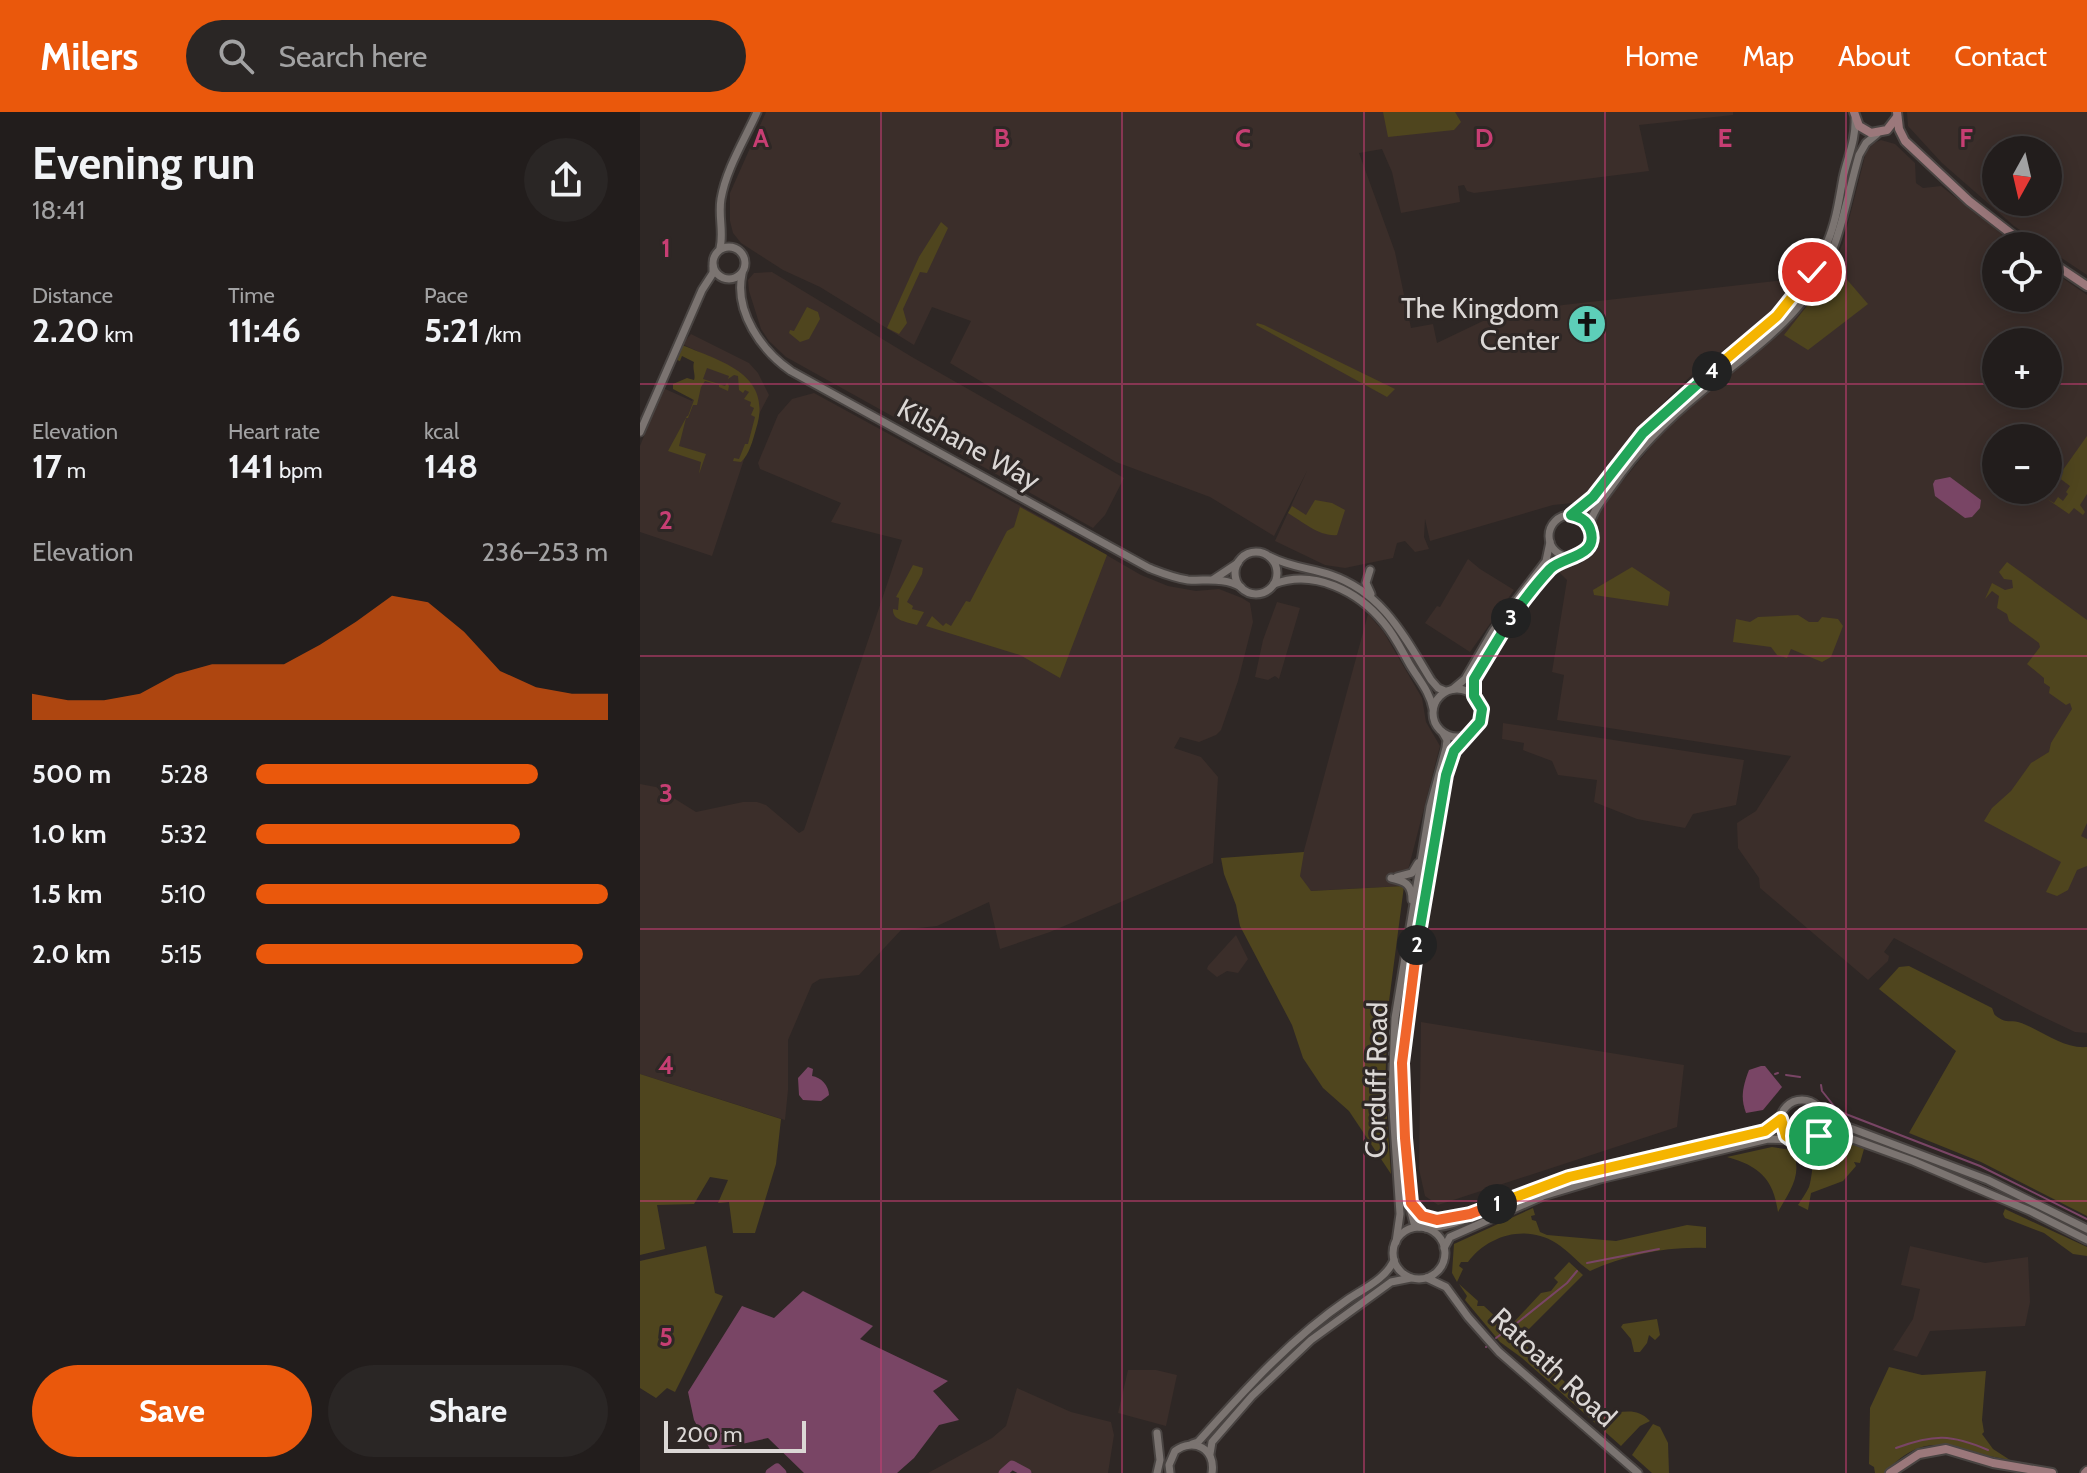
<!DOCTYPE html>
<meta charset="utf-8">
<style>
body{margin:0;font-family:Cabin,sans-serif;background:#2a2625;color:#f1f3f6;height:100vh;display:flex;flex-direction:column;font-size:30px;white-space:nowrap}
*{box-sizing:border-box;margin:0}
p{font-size:26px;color:#a2a2a3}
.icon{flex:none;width:44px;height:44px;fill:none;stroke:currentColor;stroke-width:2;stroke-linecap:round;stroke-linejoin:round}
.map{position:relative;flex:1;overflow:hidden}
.details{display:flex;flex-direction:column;background:#221d1c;width:640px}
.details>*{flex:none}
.needle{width:52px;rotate:188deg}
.controls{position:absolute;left:1342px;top:24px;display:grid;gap:16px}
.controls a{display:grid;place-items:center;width:80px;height:80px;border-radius:50%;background:#221d1c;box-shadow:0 4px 20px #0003,0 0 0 2px #3f3b3b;font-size:40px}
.scale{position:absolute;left:24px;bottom:20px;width:142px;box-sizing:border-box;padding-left:8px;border:4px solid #dbd7d5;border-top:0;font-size:22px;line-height:28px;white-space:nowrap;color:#dbd7d5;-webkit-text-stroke:6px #2e2725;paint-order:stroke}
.pin{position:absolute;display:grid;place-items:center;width:68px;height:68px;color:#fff;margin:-34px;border:4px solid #fff;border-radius:50%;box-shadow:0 2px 8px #0007}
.km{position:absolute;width:40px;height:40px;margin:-20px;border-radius:50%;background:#222;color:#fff;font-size:22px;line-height:40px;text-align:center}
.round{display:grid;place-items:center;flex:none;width:84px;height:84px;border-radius:42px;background:#2a2625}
.overview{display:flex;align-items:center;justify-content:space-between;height:136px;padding:0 32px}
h1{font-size:44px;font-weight:700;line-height:60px}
.figures{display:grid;grid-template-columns:repeat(3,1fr);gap:12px;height:136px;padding:8px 32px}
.figures div{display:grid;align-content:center}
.figures b{font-size:34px;font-weight:700}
.figures small{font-size:22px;font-weight:400}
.figures p{font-size:22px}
.chart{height:224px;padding:16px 32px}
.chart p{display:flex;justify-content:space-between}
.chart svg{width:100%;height:144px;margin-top:8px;fill:#ea580c;opacity:.7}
.primary-button{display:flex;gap:16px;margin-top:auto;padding:16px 32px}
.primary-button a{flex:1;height:92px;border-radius:48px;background:#ea580c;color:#fff;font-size:32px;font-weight:700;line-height:92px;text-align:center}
.primary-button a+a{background:#2a2625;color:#f1f3f6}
ul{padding:0 32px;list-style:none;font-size:26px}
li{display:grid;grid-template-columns:128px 96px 1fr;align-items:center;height:60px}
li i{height:20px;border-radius:10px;background:#ea580c}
header{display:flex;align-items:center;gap:48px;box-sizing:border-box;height:112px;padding:0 40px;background:#ea580c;color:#fff}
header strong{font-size:38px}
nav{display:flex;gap:44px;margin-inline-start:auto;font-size:28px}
.search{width:560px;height:72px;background:#2a2625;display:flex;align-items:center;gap:20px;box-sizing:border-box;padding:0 28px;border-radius:44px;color:#a2a2a3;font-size:30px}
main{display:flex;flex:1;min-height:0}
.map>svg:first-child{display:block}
.built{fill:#3b2e2a;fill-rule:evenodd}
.green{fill:#4f451e}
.water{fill:#794565}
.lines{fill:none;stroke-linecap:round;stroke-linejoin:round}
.stream{stroke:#794565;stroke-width:2}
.river{stroke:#794565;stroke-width:9}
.tertiary-casing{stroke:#494442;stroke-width:11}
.secondary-casing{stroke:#494442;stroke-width:12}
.tertiary{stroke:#7b7471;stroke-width:7}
.secondary{stroke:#9b787b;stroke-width:8}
.split-1-casing{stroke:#fff;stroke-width:16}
.split-2-casing{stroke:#fff;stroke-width:16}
.split-3-casing{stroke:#fff;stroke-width:16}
.split-4-casing{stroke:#fff;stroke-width:16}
.split-5-casing{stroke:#fff;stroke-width:16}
.split-1{stroke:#f5b400;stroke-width:10}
.split-2{stroke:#f0652b;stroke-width:10}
.split-3{stroke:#22a559;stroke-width:10}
.split-4{stroke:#22a559;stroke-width:10}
.split-5{stroke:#f5b400;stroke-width:10}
.grid{fill:none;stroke:#c73e73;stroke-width:2;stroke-opacity:0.55}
.labels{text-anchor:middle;stroke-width:6;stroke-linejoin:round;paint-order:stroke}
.poi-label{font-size:28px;fill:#dbd7d5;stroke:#2e2725;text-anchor:end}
.street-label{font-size:28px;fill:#dbd7d5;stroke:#2e2725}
.grid-label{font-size:26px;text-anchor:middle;font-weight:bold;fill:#c73e73;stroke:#2e2725;stroke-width:6;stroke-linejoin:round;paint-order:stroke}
</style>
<header>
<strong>Milers</strong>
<div class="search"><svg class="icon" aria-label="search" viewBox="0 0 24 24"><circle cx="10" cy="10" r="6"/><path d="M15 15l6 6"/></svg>Search here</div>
<nav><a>Home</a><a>Map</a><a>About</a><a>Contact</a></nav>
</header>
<main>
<section class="details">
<div class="overview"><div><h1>Evening run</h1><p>18:41</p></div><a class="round"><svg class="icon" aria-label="share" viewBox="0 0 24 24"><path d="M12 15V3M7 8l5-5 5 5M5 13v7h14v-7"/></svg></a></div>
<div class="figures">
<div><p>Distance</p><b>2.20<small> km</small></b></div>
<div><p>Time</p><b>11:46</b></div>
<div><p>Pace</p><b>5:21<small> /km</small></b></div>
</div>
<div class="figures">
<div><p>Elevation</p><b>17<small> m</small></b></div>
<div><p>Heart rate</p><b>141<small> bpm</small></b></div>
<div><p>kcal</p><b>148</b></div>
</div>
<div class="chart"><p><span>Elevation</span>236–253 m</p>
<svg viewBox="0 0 160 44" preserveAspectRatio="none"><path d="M0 44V36L10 38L20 38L30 36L40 30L50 27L60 27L70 27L80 21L90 14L100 6L110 8L120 17L130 29L140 34L150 36L160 36V44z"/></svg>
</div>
<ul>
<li><b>500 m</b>5:28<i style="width:80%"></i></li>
<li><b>1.0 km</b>5:32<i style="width:75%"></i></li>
<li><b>1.5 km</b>5:10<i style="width:100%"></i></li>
<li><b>2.0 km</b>5:15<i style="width:93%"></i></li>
</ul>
<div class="primary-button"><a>Save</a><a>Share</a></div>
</section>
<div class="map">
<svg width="1447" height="1361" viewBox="0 0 1447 1361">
<rect width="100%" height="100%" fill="#2e2725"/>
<g class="built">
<polygon points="126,0 1093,0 1093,3 999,13 1009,59 834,81 827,79 824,73 818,74 820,90 761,101 752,60 742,37 719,41 755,140 771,216 793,212 797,231 843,209 923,193 1162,166 1146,186 1109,219 1059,256 1016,298 945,382 933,391 913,393 790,429 785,407 784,425 789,437 775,440 765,429 757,431 753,446 705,456 685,453 635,429 667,359 634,424 570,385 476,350 310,251 331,209 292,195 274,233 180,175 143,158 101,131 93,121 90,109 90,81"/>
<path d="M1267 0H1447V163L1408 137V134H1404L1374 114 1302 51 1268 14ZM1356 38H1408V90H1356Z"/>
<path d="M1241 28 1255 32 1275 51 1276 71 1283 76 1301 74 1377 134H1356V186H1408V156L1447 183V921L1435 920 1397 902 1254 826 1244 840 1249 844 1248 849 1228 868 1120 776 1119 766 1098 736 1097 711 1116 699 1151 644 917 608 924 563 912 560 927 468 918 459 931 451 940 452 957 437 955 405 959 398 1021 322 1082 265 1140 220 1171 189 1188 163 1203 131 1226 40 1234 31ZM1356 230H1408V282H1356ZM1356 326H1408V378H1356Z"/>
<polygon points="132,160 272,245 484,366 465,403 453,416 146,245 129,229 121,217 109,179 108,168 114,161"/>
<polygon points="51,222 109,251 118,261 129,283 119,302 72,444 0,420 0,334 23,276 52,289 67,244 42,232"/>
<polygon points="174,281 406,408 501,463 528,474 556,479 579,477 602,486 610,491 613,510 598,569 581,618 576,623 559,630 540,625 534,636 561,645 578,665 573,751 410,820 360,837 349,790 297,814 261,818 219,863 180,867 172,872 148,928 148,978 145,1008 0,962 0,672 16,675 56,700 103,690 117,690 126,693 159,721 164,718 262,428 191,410 201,391 120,357 118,351 138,303 152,287"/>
<polygon points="828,447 840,457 874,478 830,540 785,511 797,494 800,495"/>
<polygon points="637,490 660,496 639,567 635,564 628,568 615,565 623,528"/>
<polygon points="728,502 743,519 782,586 786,610 800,634 764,774 670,779 660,764 659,757"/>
<polygon points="863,611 1104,648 1096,693 1053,702 1045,716 997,707 954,690 957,668 918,663 912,649 883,638 884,631 862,627"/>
<polygon points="596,823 608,847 598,861 587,859 577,865 567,857 568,854"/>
<polygon points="781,910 1044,953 1037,1015 798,1093 785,1084 779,1057"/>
<polygon points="1270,1134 1345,1151 1388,1145 1390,1190 1385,1214 1290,1219 1277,1245 1253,1238 1273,1207 1280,1177 1261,1173"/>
<polygon points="488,1258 516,1258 537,1263 526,1314 478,1301"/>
<polygon points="377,1276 431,1300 471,1310 474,1323 468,1361 393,1361 373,1349 360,1361 288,1361 352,1326 366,1314"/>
</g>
<g class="green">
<polygon points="743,0 815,0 821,10 814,18 748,25"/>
<polygon points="301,110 308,116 287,161 280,160 263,197 267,211 259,222 247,216 279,145"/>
<polygon points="1197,156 1228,192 1168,238 1144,223"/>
<polygon points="167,195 178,200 180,207 169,227 160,230 149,221 150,218 154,219"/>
<polygon points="617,211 624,213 755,277 747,285 616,213"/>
<path d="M42 233C80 249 134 262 116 317 113 328 109 343 101 350L93 349 94 346 99 347 105 332H108L115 305 111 303 114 296 110 294 111 290 104 287 109 280 105 278 103 281 99 278 98 264 94 263 88 267 89 264 67 256 63 267 85 274 87 271 89 274 88 279 79 275V273L65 269 61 275 57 293H53L48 306H46L39 334 66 342 59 362 61 350 28 339 47 304H48L54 288 33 277V272L47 266 54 268C56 263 52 257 54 250L42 244 40 249 37 248Z"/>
<polygon points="1447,324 1447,382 1440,393 1445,400 1443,403 1434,396 1429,402 1407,387 1414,391 1418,385 1423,389 1428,382 1426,380 1430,374 1418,365"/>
<path d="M675 388 692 391 705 398 697 423C680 425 663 410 648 401L652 394 666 403Z"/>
<polygon points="380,395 467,443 420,566 380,543 286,514 292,504 303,514 306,511 311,514 326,489 330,490 367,419 374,415"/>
<polygon points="1367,450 1447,508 1447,711 1441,724 1447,727 1447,754 1437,758 1428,778 1417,784 1406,780 1421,750 1344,709 1352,696 1371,679 1391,651 1409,640 1411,631 1432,597 1430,591 1426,593 1409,581 1410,575 1404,571 1404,566 1387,552 1400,535 1399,531 1369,509 1367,502 1357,496 1359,484 1352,479 1345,487 1352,471 1365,478 1373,476 1372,468 1364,467 1359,460"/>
<path d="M273 453 283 456 282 462 267 490 273 494 272 497 284 500 277 513C268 510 252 509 253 497L258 498 259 486 256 485Z"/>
<polygon points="992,455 1030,480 1028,494 954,483 953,478"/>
<polygon points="1158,503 1169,510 1178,510 1182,505 1198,507 1203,514 1191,545 1182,550 1151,537 1147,546 1137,543 1131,535 1093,530 1096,507 1110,510 1118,505"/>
<polygon points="664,740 660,764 671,779 764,774 748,897 745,978 751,1062 709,999 683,976 663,946 652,913 600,814 596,793 584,762 581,746"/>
<path d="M1269 854 1352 896C1355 903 1353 902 1359 906 1366 911 1371 908 1378 910 1401 917 1422 937 1447 935V1104L1341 1050 1269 1021 1316 939 1239 877 1259 855Z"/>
<polygon points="0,962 141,1007 136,1052 115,1121 93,1121 89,1090 78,1091 88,1068 70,1065 54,1092 17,1093 25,1137 0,1143"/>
<path d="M1194 1025 1224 1037 1220 1051 1214 1050 1216 1054 1203 1069 1171 1081 1168 1098 1158 1093C1162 1087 1166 1081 1169 1075 1175 1058 1169 1028 1194 1025Z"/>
<path d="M1132 1035 1152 1038C1164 1062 1149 1080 1138 1100 1133 1066 1119 1054 1087 1045Z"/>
<path d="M893 1096 895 1103 891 1104 892 1108 896 1109 900 1120 907 1123 976 1129 1047 1113 1066 1115V1136C1028 1134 985 1143 950 1159 938 1151 929 1139 916 1131 886 1112 848 1123 828 1150H821L819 1154 823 1157 817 1170 812 1161 814 1132Z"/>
<polygon points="1365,1097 1447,1135 1447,1144 1433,1142 1404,1121 1365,1106 1363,1102"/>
<polygon points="66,1134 75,1181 83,1184 35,1280 27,1276 16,1286 0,1276 0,1149"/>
<polygon points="929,1150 943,1163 883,1223 873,1211 901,1181 911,1179 918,1170 914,1166"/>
<path d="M819 1172 838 1189 837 1194H844L958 1301C976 1305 993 1291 1010 1309L1000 1314 981 1334 882 1246 860 1230 825 1188 827 1184Z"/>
<polygon points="1017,1207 1020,1223 1015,1228 1009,1223 1007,1231 1000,1240 994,1240 991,1227 981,1215 983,1212"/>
<path d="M1249 1255 1282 1263 1346 1259 1342 1308 1344 1320 1342 1322 1353 1337 1370 1348C1317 1341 1289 1312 1245 1361H1235L1234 1355 1229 1352 1230 1296Z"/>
<polygon points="1013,1312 1020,1315 1028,1331 1029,1361 1012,1361 992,1343"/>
</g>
<g class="water">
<polygon points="1310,365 1341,388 1340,396 1332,405 1325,406 1295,384 1293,372 1295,368"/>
<path d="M1121 954H1125L1142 975 1123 998 1106 1001C1100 985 1103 974 1109 958Z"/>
<path d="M168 955 173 957 172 964C181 965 189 974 189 983L181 989 163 988 159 983 158 966Z"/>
<polygon points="163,1179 233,1214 220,1227 308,1269 293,1279 319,1308 299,1313 274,1346 257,1361 164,1361 128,1326 71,1339 54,1308 48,1280 102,1194 134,1206"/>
</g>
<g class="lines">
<g class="stream">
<polyline points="1135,962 1138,961"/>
<polyline points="1146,963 1160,965"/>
<polyline points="1181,973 1182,979 1198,999 1340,1054 1447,1107"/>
<polyline points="947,1151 1019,1137"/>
<polyline points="877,1211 927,1171 937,1159"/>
<polyline points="856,1226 867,1218"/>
<polyline points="846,1235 847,1234"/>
<path d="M1256 1336C1294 1322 1311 1322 1348 1338"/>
</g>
<g class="river">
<polyline points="130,1361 137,1356 142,1361"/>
<polyline points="363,1361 372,1353 387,1361"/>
</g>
<defs>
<g id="tertiary">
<circle cx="89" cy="151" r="16"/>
<path d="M80 136C84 120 78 104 81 87 86 57 105 27 117 0"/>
<path d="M102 162C94 200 122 239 151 259L509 456C522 461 534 466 548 468 567 469 584 465 601 475"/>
<polyline points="0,320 62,178 73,161 73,154"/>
<path d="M931 403C965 375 987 336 1020 305 1077 250 1156 208 1187 131 1196 110 1199 88 1203 66 1207 46 1216 29 1215 7"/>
<circle cx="930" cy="424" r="21"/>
<path d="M949 416C952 399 963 387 973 373 997 338 1028 307 1061 280 1095 251 1134 225 1162 190 1200 144 1203 98 1219 43L1226 31 1237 22"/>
<circle cx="616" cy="461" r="21"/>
<path d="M631 445C650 455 671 456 691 463 743 481 764 524 791 568L798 576 805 579"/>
<polyline points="730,458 726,471 731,482"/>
<polyline points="574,467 598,451"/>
<path d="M634 472C674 457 718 479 744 511 755 524 762 539 770 553 779 568 790 580 793 597"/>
<circle cx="817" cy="601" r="24"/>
<polyline points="813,577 825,567 853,519 906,449 910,430"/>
<polyline points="834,584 834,567 857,527 880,495 911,456 934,445"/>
<polyline points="757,765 772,761 778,751"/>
<path d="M751 766C765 769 772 772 772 788"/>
<circle cx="1162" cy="1010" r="22"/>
<polyline points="1180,996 1205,1014 1348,1068 1447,1117"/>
<polyline points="1179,1024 1196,1021 1273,1049 1390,1099 1447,1128"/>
<path d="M771 1089C782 1112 803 1109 825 1104"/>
<polyline points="779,1115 774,1111 770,1096 762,966 764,925 799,696 814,639 827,623"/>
<circle cx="779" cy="1141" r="26"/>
<path d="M786 1116C826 1115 863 1087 900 1074 969 1050 1053 1034 1125 1019L1141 1007"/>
<polyline points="756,1130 760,1102 752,982 755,906 790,695 806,636 807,628 803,621"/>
<polyline points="804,1136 810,1125 903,1084 960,1067 1128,1027 1151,1028"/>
<polyline points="787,1166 806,1175 828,1205 859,1240 998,1361"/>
<path d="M552 1332 558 1330C605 1278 649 1228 707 1188 723 1177 746 1167 754 1148"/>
<polyline points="570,1342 572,1330 612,1284 671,1228 751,1170 771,1166"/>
<polyline points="517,1361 520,1348 517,1321"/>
<path d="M530 1361 529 1353 535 1339C554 1325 576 1337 572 1361"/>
</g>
<g id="secondary">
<polyline points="1214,0 1219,14 1231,21 1247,18 1257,5"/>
<polyline points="1257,0 1259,17 1265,29 1329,89 1387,134"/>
<polyline points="1408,148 1447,174"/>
<polyline points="1250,1361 1279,1342 1306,1337 1353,1351 1412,1361"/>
<polyline points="1445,1361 1447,1359"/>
</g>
</defs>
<use href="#tertiary" class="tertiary-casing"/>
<use href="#secondary" class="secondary-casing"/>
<use href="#tertiary" class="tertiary"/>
<use href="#secondary" class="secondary"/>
</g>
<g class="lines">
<defs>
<path id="split-1" d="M857 1092 929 1065 1125 1019 1141 1007 1146 1024C1157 1033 1169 1033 1179 1024"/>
<polyline id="split-2" points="777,833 762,951 765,1026 771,1091 782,1104 797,1108 830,1102 857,1092"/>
<polyline id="split-3" points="777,833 806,663 814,639 840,610 842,597 834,584 834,567 871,506"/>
<path id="split-4" d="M871 506C883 489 896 472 910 457 923 444 960 445 950 417 947 408 940 405 931 403L953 385 1003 321 1072 259"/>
<polyline id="split-5" points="1072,259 1137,204 1172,160"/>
</defs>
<use href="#split-1" class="split-1-casing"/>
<use href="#split-2" class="split-2-casing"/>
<use href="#split-3" class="split-3-casing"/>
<use href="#split-4" class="split-4-casing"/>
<use href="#split-5" class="split-5-casing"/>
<use href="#split-1" class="split-1"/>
<use href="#split-2" class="split-2"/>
<use href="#split-3" class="split-3"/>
<use href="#split-4" class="split-4"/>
<use href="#split-5" class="split-5"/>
</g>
<path class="grid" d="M241 0V1361M482 0V1361M724 0V1361M965 0V1361M1206 0V1361M0 272H1356M1408 272H1447M0 544H1447M0 817H1447M0 1089H1447"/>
<defs>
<symbol id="church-disc" viewBox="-11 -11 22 22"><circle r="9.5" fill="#5dceb9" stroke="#2e2725"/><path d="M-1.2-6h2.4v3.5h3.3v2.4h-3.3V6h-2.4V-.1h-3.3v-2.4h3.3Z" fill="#111"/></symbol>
</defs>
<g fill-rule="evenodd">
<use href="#church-disc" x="925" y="190" width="44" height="44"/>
</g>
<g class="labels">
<g class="poi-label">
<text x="919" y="206">The Kingdom<tspan x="919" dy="32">Center</tspan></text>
</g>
<g class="street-label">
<text transform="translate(329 332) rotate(29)" y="10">Kilshane Way</text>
<text transform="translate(736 968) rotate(-89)" y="10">Corduff Road</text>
<text transform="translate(914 1255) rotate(43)" y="10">Ratoath Road</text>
</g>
</g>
<g class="grid-label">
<text x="121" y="35">A</text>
<text x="362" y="35">B</text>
<text x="603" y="35">C</text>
<text x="844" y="35">D</text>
<text x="1085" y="35">E</text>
<text x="1326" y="35">F</text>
<text x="26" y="145">1</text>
<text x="26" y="417">2</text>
<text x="26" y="690">3</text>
<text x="26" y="962">4</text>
<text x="26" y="1234">5</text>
</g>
</svg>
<div class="controls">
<a><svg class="needle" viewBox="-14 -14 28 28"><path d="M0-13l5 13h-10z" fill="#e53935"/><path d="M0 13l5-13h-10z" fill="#a2a2a3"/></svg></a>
<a><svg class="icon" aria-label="locate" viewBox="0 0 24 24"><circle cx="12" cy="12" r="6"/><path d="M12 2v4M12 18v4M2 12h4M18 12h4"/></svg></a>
<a>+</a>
<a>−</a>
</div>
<div class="scale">200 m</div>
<div class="pin" style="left:1179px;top:1024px;background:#1e9e55"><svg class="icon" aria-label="arrive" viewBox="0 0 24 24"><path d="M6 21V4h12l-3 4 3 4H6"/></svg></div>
<div class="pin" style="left:1172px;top:160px;background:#d93025"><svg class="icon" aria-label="check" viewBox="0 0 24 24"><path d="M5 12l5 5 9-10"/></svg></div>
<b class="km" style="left:857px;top:1092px">1</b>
<b class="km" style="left:777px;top:833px">2</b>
<b class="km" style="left:871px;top:506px">3</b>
<b class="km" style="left:1072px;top:259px">4</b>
</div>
</main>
